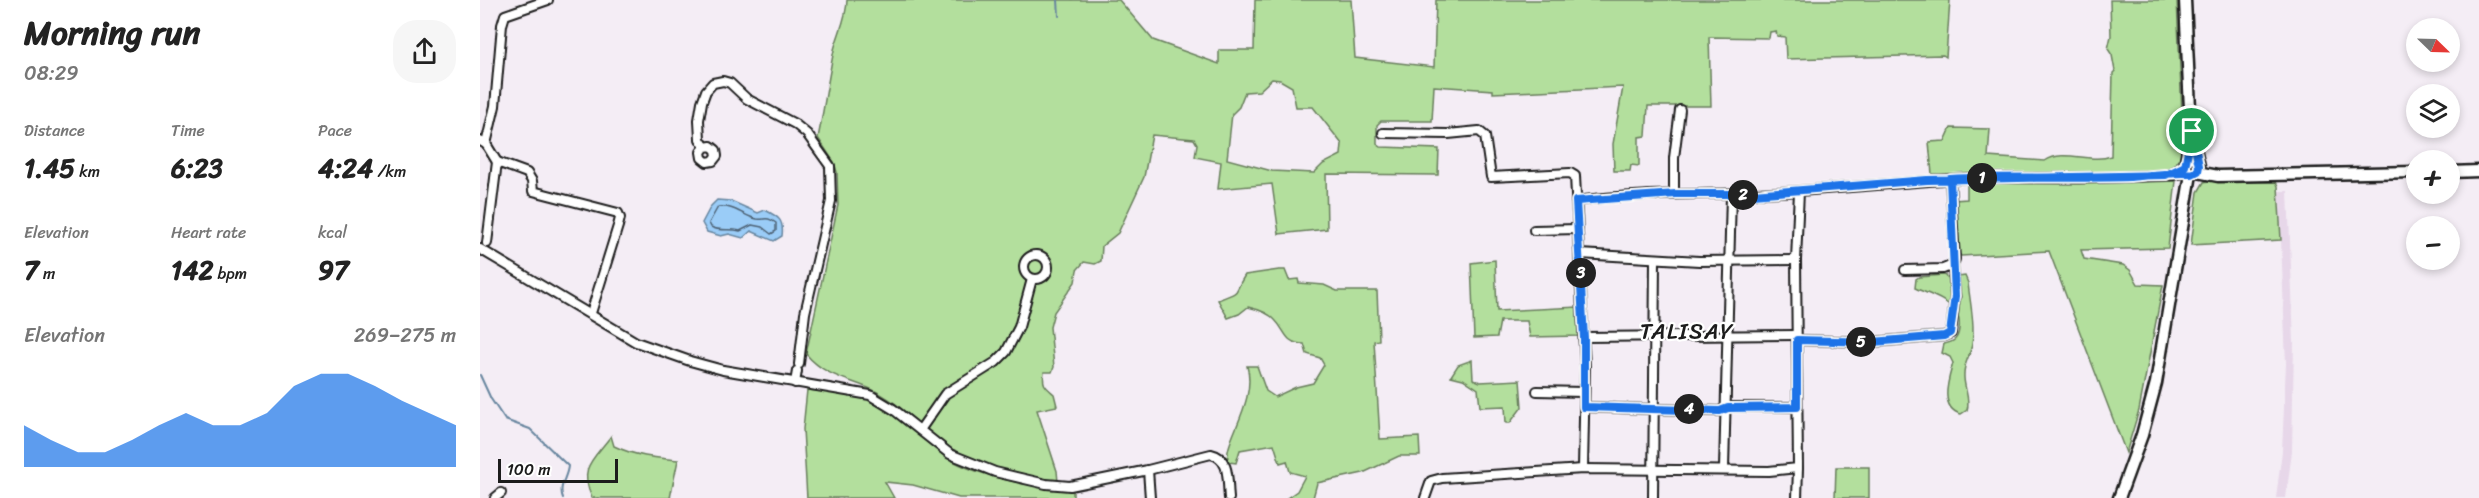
<!DOCTYPE html>
<meta charset="utf-8">
<style>
body{margin:0;font-family:Sriracha,sans-serif;background:#f6f6f6;color:#222;height:100vh;display:flex;flex-direction:column;font-size:22px;white-space:nowrap}
*{box-sizing:border-box;margin:0}
p{font-size:20px;color:#767676}
.icon{flex:none;width:33px;height:33px;fill:none;stroke:currentColor;stroke-width:2;stroke-linecap:round;stroke-linejoin:round}
.map{position:relative;flex:1;overflow:hidden}
.drawer{display:flex;flex-direction:column;background:#fff;width:480px}
.drawer>*{flex:none}
.needle{width:39px;rotate:113deg}
.tools{position:absolute;left:1926px;top:18px;display:grid;gap:12px}
.tools a{display:grid;place-items:center;width:54px;height:54px;border-radius:50%;background:#fff;box-shadow:0 3px 9px #0003;font-size:30px}
.scale{position:absolute;left:18px;bottom:15px;width:120px;box-sizing:border-box;padding-left:6px;border:3px solid #1c1c1c;border-top:0;font-size:16px;line-height:21px;white-space:nowrap;color:#1c1c1c;-webkit-text-stroke:4px #fff;paint-order:stroke}
.pin{position:absolute;display:grid;place-items:center;width:51px;height:51px;color:#fff;margin:-26px;border:3px solid #fff;border-radius:50%;box-shadow:0 2px 6px #0007}
.km{position:absolute;width:30px;height:30px;margin:-15px;border-radius:50%;background:#222;color:#fff;font-size:16px;line-height:30px;text-align:center}
.round{display:grid;place-items:center;flex:none;width:63px;height:63px;border-radius:24px;background:#f6f6f6}
.summary{display:flex;align-items:center;justify-content:space-between;height:102px;padding:0 24px}
h1{font-size:33px;font-weight:700;line-height:45px}
.metrics{display:grid;grid-template-columns:repeat(3,1fr);gap:9px;height:102px;padding:6px 24px}
.metrics div{display:grid;align-content:center}
.metrics b{font-size:26px;font-weight:700}
.metrics small{font-size:16px;font-weight:400}
.metrics p{font-size:16px}
.chart{height:168px;padding:12px 24px}
.chart p{display:flex;justify-content:space-between}
.chart svg{width:100%;height:108px;margin-top:6px;fill:#1a73e8;opacity:.7}
main{display:flex;flex:1;min-height:0}
.map>svg:first-child{display:block}
.built{fill:#e7d7e9}
.green{fill:#b3df9d;stroke:#687e5c;stroke-width:1.5;fill-rule:evenodd}
.water{fill:#9accf7;stroke:#68869f;stroke-width:1.5}
.lines{fill:none;stroke-linecap:round;stroke-linejoin:round}
.shore{stroke:#4e6274;stroke-width:1.5}
.stream{stroke:#68869f;stroke-width:2}
.minor-casing{stroke:#1c1c1c;stroke-width:12}
.major-casing{stroke:#1c1c1c;stroke-width:15}
.minor{stroke:#fff;stroke-width:8}
.major{stroke:#fff;stroke-width:10}
.route-casing{stroke:#fff;stroke-width:12}
.route{stroke:#1a73e8;stroke-width:8}
.labels{text-anchor:middle;stroke-width:4.5;stroke-linejoin:round;paint-order:stroke}
.quarter-label{font-size:22px;letter-spacing:1.5px;fill:#1c1c1c;stroke:#fff}
</style>
<main>
<section class="drawer">
<div class="summary"><div><h1>Morning run</h1><p>08:29</p></div><a class="round"><svg class="icon" aria-label="share" viewBox="0 0 24 24"><path d="M12 15V3M7 8l5-5 5 5M5 13v7h14v-7"/></svg></a></div>
<div class="metrics">
<div><p>Distance</p><b>1.45<small> km</small></b></div>
<div><p>Time</p><b>6:23</b></div>
<div><p>Pace</p><b>4:24<small> /km</small></b></div>
</div>
<div class="metrics">
<div><p>Elevation</p><b>7<small> m</small></b></div>
<div><p>Heart rate</p><b>142<small> bpm</small></b></div>
<div><p>kcal</p><b>97</b></div>
</div>
<div class="chart"><p><span>Elevation</span>269–275 m</p>
<svg viewBox="0 0 160 44" preserveAspectRatio="none"><path d="M0 44V27L10 33L20 38L30 38L40 33L50 27L60 22L70 27L80 27L90 22L100 11L110 6L120 6L130 11L140 17L150 22L160 27V44z"/></svg>
</div>
</section>
<div class="map">
<svg width="1999" height="498" viewBox="0 0 1999 498">
<rect width="100%" height="100%" fill="#f4edf5"/>
<filter id="ink" filterUnits="userSpaceOnUse"><feTurbulence type="fractalNoise" baseFrequency=".0167" numOctaves="2"/><feDisplacementMap in="SourceGraphic" scale="12" xChannelSelector="R" yChannelSelector="G"/><feConvolveMatrix kernelMatrix="1 2 1 2 8 2 1 2 1" color-interpolation-filters="sRGB"/></filter>
<g filter="url(#ink)">
<polygon class="built" points="1799,191 1808,191 1814,342 1812,451 1806,498 1796,498 1802,451 1806,363"/>
<g class="green">
<path d="M367 0H639L673 40 739 64V50H774L775 0H871L875 58 954 67 956 0H1470L1466 57 1463 55 1306 59 1305 37 1297 36 1296 31 1290 32 1289 38 1229 37 1231 106H1168L1166 136 1159 137V166L1151 165 1150 171H1134L1133 144 1143 87 1013 93V90L954 86 952 121H901L897 125V144L901 147 959 149 958 175 846 174 847 229 799 234 792 184 738 189 741 162 715 157 717 144 714 139 672 135 664 177 638 233 622 246 621 261 615 264 604 262 597 270 595 282 574 312 570 327 574 367 572 372H564C562 385 565 386 574 394L577 406 557 410 577 471 578 482C542 478 499 469 469 449 444 431 425 407 397 392 371 379 346 378 326 354L358 205 357 172 354 162 338 138C344 109 348 79 354 50 358 34 367 17 367 0ZM792 79 800 80 812 87 816 107H833L862 144 861 155 843 164 834 173 792 171 747 159 752 114 759 107 765 92 779 91Z"/>
<path d="M1630 0H1697L1703 137C1703 154 1700 165 1683 171L1452 174 1449 142 1465 141 1471 128 1510 129 1508 157 1565 161C1584 148 1611 164 1631 156L1633 73 1635 71 1632 55 1628 49 1631 36Z"/>
<polygon points="1696,181 1688,248 1601,250 1604,259 1643,265 1650,270 1658,284 1683,285 1659,410 1646,453 1569,251 1481,256 1478,252 1474,200 1487,199 1487,183 1599,184"/>
<polygon points="1728,181 1796,182 1798,186 1801,240 1711,245 1718,192 1724,182"/>
<polygon points="1015,260 1017,311 1099,307 1100,336 1050,337 1047,321 1020,321 1017,337 994,338 991,263"/>
<path d="M799 270H805L809 280 818 279 819 283 844 285 857 291H897L899 340 894 341 900 439 939 437 940 456H919L883 473 837 483 833 498H807L817 491 825 476 810 472 807 461 800 463 794 444 760 450 756 463 749 462C740 445 778 403 767 366H777L786 391 795 397 816 387 833 383 844 365 840 358 827 354 824 344C804 343 807 332 795 320 788 312 777 309 768 307L759 314 748 318 738 300C764 290 752 295 765 275Z"/>
<path d="M1463 275 1470 278 1477 302 1481 297 1478 277 1485 276 1488 283C1490 303 1497 332 1490 352 1487 361 1484 365 1484 374 1483 387 1491 399 1487 410L1481 414C1458 408 1469 378 1473 363L1470 357 1462 353 1464 344C1474 342 1478 339 1479 329 1483 303 1452 296 1435 288L1436 279 1439 277Z"/>
<polygon points="992,360 993,379 1000,382 1040,380 1042,407 1030,423 1026,423 1025,406 1000,407 998,389 983,379 971,376 978,365"/>
<path d="M327 390C344 392 373 391 387 397 418 411 440 440 468 458 493 474 565 492 593 488V498H479L433 485 405 482 414 498H327L323 429Z"/>
<path d="M131 436 134 446C155 456 174 458 198 460L190 498H112C98 467 113 460 131 436Z"/>
<polygon points="1356,467 1389,467 1389,498 1355,498"/>
</g>
<path class="water" d="M237 200 251 201 278 213 285 210C299 217 304 220 302 236L294 241 271 231 263 238 249 234 241 236 227 232 222 223 231 206Z"/>
<g class="lines">
<path class="shore" d="M238 207C254 205 263 216 277 219 286 220 286 216 296 223V231L291 234 282 227 272 225 260 231C250 228 240 232 231 227L229 223Z"/>
<g class="stream">
<polyline points="578,0 579,16"/>
<path d="M0 375 11 399 25 420 50 429 88 466C87 478 78 486 83 498"/>
</g>
<defs>
<g id="minor">
<polyline points="903,133 968,134 999,131 1005,136 1011,177 1090,173 1095,176 1105,367 1103,469"/>
<polyline points="0,141 6,144 17,162"/>
<polyline points="6,144 15,106 22,25 25,15 68,0"/>
<polyline points="225,147 221,152 222,158 227,162 233,161 237,156 236,150 231,146 225,147 220,139 219,120 222,102 226,91 233,83 243,81 250,83 267,99 315,124 327,134 350,166 351,201 325,313 319,364"/>
<polyline points="1194,194 1194,158 1200,110"/>
<path d="M1096 201C1170 191 1245 196 1319 191"/>
<polyline points="1054,230 1098,229"/>
<polyline points="7,243 17,162 47,173 52,181 53,191 138,213 140,218 138,226 111,313"/>
<path d="M0 249 156 342 210 361 243 370 390 395 413 409 470 454 515 472 566 484 590 486 668 470 731 454C751 458 747 482 749 498"/>
<polyline points="1100,254 1219,261 1316,260"/>
<circle cx="556" cy="267" r="12"/>
<polyline points="1425,270 1463,269 1473,265 1475,259 1470,179"/>
<polyline points="1104,337 1316,335"/>
<polyline points="1317,340 1393,342 1464,336 1471,333 1475,296 1473,265"/>
<polyline points="315,383 317,371"/>
<polyline points="1057,391 1103,392"/>
<polyline points="1104,407 1239,411 1249,407 1317,407"/>
<polyline points="440,430 465,394 516,362 526,352 539,327 552,279"/>
<polyline points="1244,469 1251,194"/>
<polyline points="668,470 670,498"/>
<polyline points="15,498 21,493"/>
<polyline points="945,498 951,481 962,478 1103,469 1289,471 1318,468 1316,260 1319,191 1488,178 1616,178 1695,175 1708,172"/>
<polyline points="1173,498 1175,259"/>
<polyline points="1317,498 1318,468"/>
</g>
<g id="major">
<polyline points="1705,0 1711,131 1719,166 1718,171 1712,174 1708,172 1705,167 1711,131"/>
<polyline points="1717,172 1738,176 1936,172"/>
<polyline points="1970,172 1999,171"/>
<polyline points="1639,498 1662,435 1676,383 1711,174"/>
</g>
</defs>
<use href="#minor" class="minor-casing"/>
<use href="#major" class="major-casing"/>
<use href="#minor" class="minor"/>
<use href="#major" class="major"/>
</g>
</g>
<g class="lines" filter="url(#ink)">
<defs>
<path id="route" d="M1712 131 1705 166 1686 175 1447 180 1273 194H1196L1096 201 1104 338V407L1240 411 1248 408 1317 407V340L1393 342 1464 336 1470 333 1475 296 1470 179C1530 176 1589 179 1649 177 1661 176 1705 171 1712 174L1718 171 1719 166 1712 131"/>
</defs>
<use href="#route" class="route-casing"/>
<use href="#route" class="route"/>
</g>
<g class="labels">
<g class="quarter-label">
<text x="1207" y="339">TALISAY</text>
</g>
</g>
</svg>
<div class="tools">
<a><svg class="needle" viewBox="-14 -14 28 28"><path d="M0-13l5 13h-10z" fill="#e53935"/><path d="M0 13l5-13h-10z" fill="#767676"/></svg></a>
<a><svg class="icon" aria-label="layers" viewBox="0 0 24 24"><path d="M12 4l9 5-9 5-9-5zM3 14l9 5 9-5"/></svg></a>
<a>+</a>
<a>−</a>
</div>
<div class="scale">100 m</div>
<div class="pin" style="left:1712px;top:131px;background:#1e9e55"><svg class="icon" aria-label="arrive" viewBox="0 0 24 24"><path d="M6 21V4h12l-3 4 3 4H6"/></svg></div>
<b class="km" style="left:1502px;top:178px">1</b>
<b class="km" style="left:1263px;top:195px">2</b>
<b class="km" style="left:1101px;top:273px">3</b>
<b class="km" style="left:1209px;top:409px">4</b>
<b class="km" style="left:1381px;top:342px">5</b>
</div>
</main>
